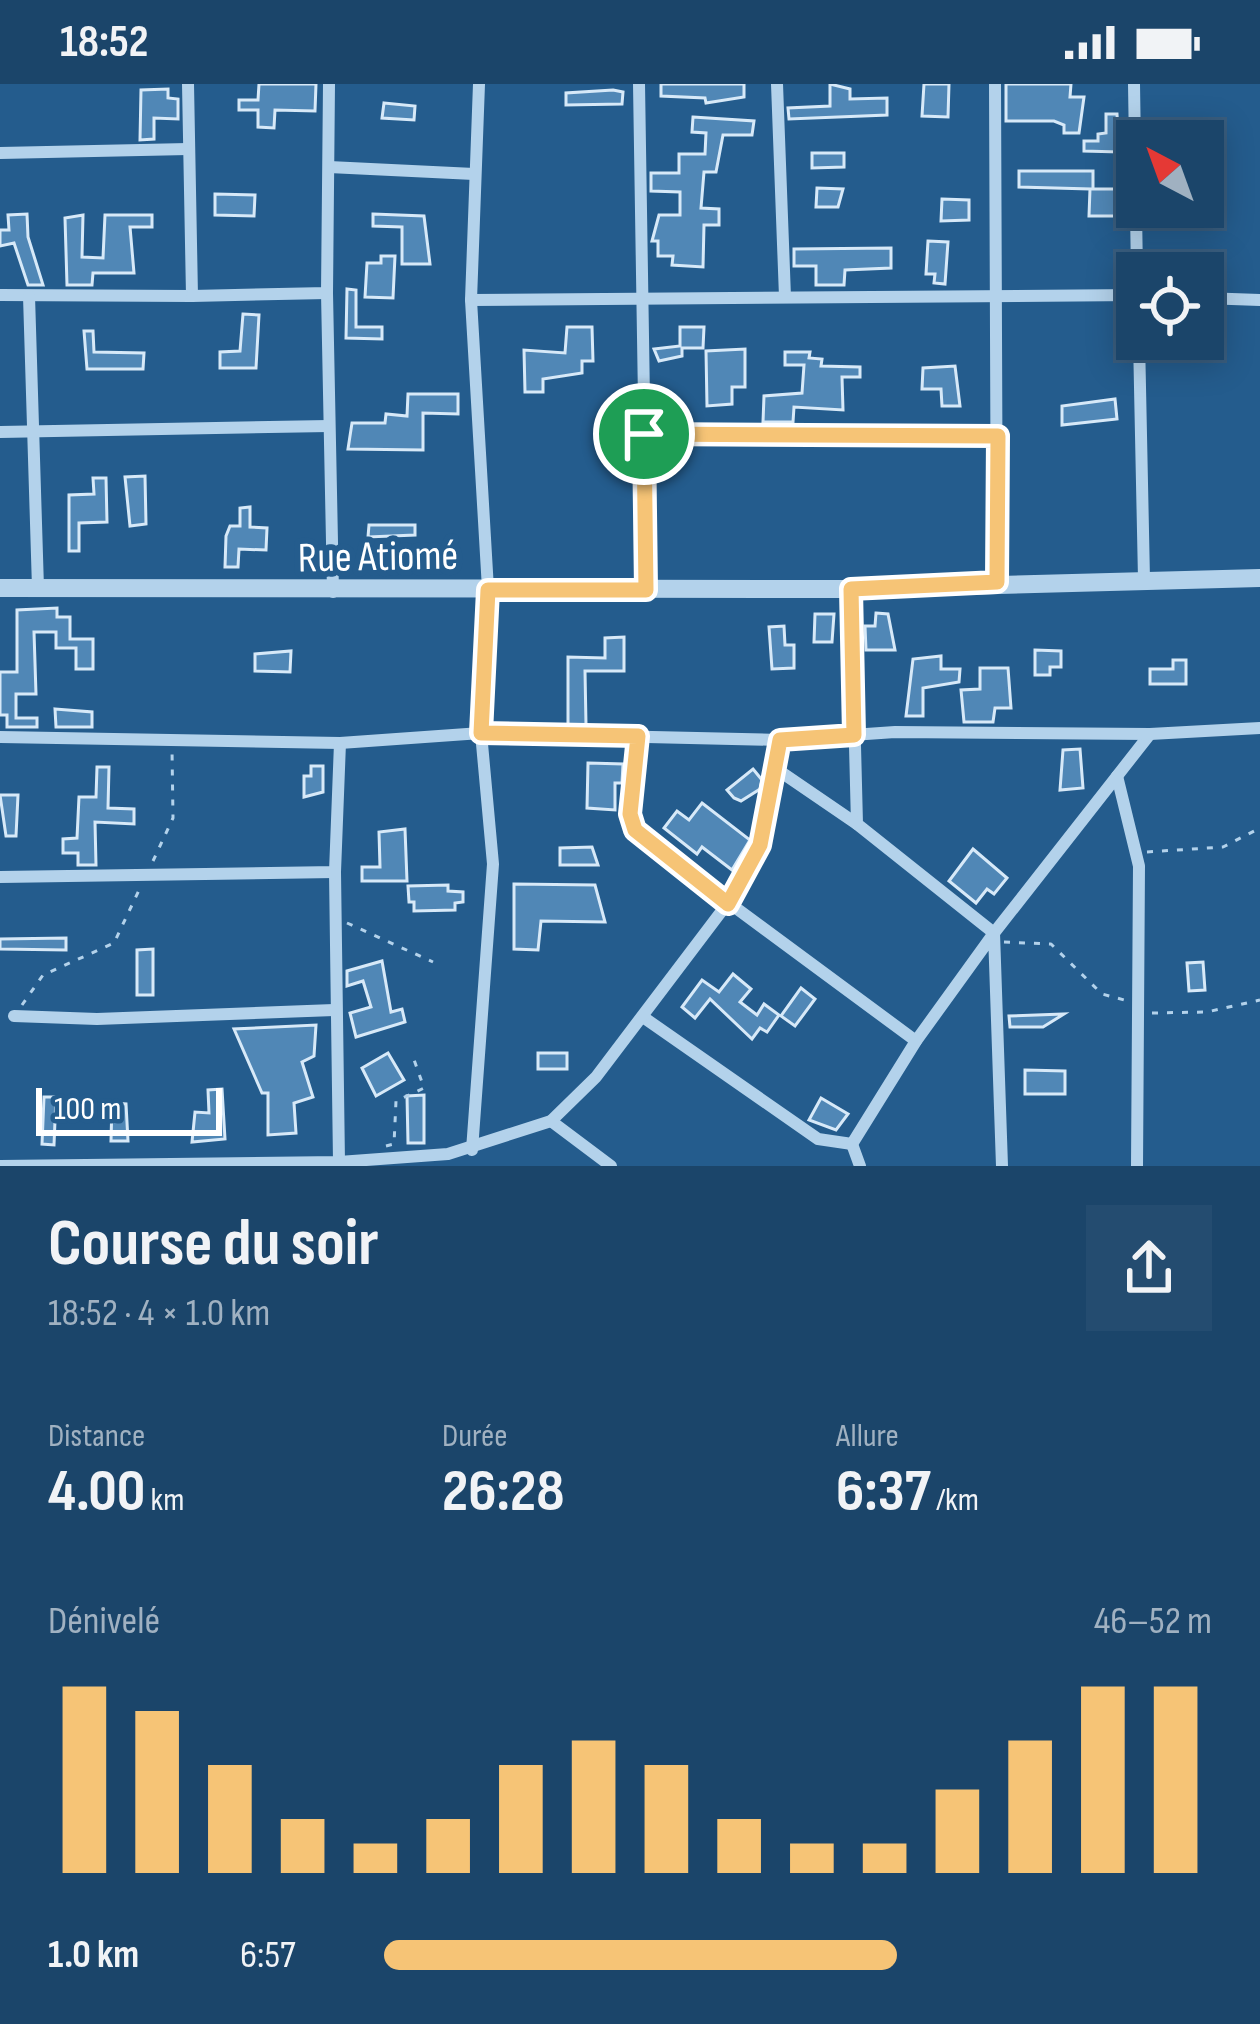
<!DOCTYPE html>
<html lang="fr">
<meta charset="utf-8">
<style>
body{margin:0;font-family:"Sofia Sans Condensed",sans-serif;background:#244c70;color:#f1f3f6;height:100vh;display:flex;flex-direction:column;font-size:45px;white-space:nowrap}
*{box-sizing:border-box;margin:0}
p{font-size:39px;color:#a0b1c1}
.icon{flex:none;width:66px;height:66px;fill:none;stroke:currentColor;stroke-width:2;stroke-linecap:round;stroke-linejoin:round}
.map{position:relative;height:1082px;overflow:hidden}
.details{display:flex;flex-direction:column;background:#1b456a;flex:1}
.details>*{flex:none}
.needle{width:78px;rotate:319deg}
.controls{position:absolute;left:1116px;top:36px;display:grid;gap:24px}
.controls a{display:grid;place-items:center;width:108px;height:108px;border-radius:0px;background:#1b456a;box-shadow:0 6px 30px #0003,0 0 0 3px #395d7e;font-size:60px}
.scale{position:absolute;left:36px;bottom:30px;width:186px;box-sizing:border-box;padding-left:12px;border:6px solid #fff;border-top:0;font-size:33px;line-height:42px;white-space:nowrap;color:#fff;-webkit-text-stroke:9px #245c8d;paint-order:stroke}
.pin{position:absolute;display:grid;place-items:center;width:102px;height:102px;color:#fff;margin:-51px;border:6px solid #fff;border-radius:50%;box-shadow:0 3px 12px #0007}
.round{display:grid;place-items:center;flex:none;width:126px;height:126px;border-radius:0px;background:#244c70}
.head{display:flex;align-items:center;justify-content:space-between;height:204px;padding:0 48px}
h1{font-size:66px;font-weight:700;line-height:90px}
.stats{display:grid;grid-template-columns:repeat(3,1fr);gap:18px;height:204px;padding:12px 48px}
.stats div{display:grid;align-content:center}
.stats b{font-size:60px;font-weight:700}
.stats small{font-size:33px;font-weight:400}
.stats p{font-size:33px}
.chart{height:336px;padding:24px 48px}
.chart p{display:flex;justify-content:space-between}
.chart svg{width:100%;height:216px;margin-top:12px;stroke:#f6c476;stroke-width:6}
ul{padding:0 48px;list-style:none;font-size:39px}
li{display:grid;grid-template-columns:192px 144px 1fr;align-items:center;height:90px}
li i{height:30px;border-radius:15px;background:#f6c476}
.status{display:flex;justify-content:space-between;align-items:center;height:84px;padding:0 60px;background:#1b456a;direction:ltr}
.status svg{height:33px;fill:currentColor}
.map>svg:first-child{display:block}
.building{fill:#5087b6;stroke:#d7e9f8;stroke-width:3}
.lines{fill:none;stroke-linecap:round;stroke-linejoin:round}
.path{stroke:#b3d2eb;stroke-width:3;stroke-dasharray:6 9;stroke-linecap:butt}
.minor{stroke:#b3d2eb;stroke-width:12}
.tertiary{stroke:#b3d2eb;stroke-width:18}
.route-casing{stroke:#fff;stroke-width:24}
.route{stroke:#f6c476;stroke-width:15}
.labels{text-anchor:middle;stroke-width:12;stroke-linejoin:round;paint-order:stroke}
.street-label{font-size:42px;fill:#fff;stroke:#245c8d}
</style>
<div class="status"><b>18:52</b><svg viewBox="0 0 49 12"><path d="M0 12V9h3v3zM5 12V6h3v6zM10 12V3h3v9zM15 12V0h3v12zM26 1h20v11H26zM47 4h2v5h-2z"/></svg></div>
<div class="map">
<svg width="1260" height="1082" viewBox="0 0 1260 1082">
<rect width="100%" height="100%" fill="#245c8d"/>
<g class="building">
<polygon points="259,0 316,0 315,27 275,26 274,44 258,43 258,26 239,26 239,16 258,16"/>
<polygon points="661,0 744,0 744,13 706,19 705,14 661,12"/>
<polygon points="830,0 850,5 850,15 887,14 887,31 789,35 788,24 830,22"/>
<polygon points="924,0 949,0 948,33 922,32"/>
<polygon points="1006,0 1071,0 1070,13 1084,13 1079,49 1064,49 1064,41 1054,37 1006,37"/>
<polygon points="168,5 168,14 178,15 178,35 154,34 154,55 140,56 141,6"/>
<polygon points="613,6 623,8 622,20 566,21 566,9"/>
<polygon points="384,19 415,22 414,36 382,34"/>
<polygon points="1106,30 1117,30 1119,68 1084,67 1084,57 1098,57 1098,50 1106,49"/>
<polygon points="693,33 754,37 752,51 723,51 716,88 704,88 701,124 719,125 719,141 704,141 703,183 672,181 673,172 658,172 658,157 652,157 659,131 680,131 680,108 651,107 651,89 679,89 679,70 705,70 706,49 692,48"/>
<polygon points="812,69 844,69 844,83 812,84"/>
<polygon points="1019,87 1093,87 1093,105 1118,105 1117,132 1089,132 1090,105 1019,103"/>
<polygon points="817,104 843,105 838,123 816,123"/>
<polygon points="215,110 255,111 254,132 215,131"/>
<polygon points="942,115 969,116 969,136 941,137"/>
<polygon points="27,130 28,153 43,201 28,201 14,159 0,162 0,146 9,146 8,131"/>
<polygon points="373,130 424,132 430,180 402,180 402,143 373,142"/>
<polygon points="83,131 82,173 103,174 105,131 152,131 152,143 130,143 134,189 93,189 92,201 67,201 65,134"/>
<polygon points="928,157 948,158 945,200 934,199 935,190 926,190"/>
<polygon points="891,164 891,184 845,186 844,201 816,201 816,182 794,182 794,165"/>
<polygon points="381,172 395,172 393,214 365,213 367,179 381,179"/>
<polygon points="347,205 356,206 356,243 382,243 382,255 346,254"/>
<polygon points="243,230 259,231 256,284 220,284 220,268 240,267"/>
<polygon points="567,243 592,243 593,277 582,277 582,289 543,295 543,308 525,308 524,266 565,269"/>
<polygon points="680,243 704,243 703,264 682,264 682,272 659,277 654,265 680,262"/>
<polygon points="84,247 93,247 94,268 144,269 143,285 87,285"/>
<polygon points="745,265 745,303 732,303 732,320 707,322 706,267"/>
<polygon points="785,268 810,268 809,274 822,275 821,282 860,283 860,293 842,293 843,326 794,323 793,338 763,338 764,312 802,309 804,281 785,281"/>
<polygon points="955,282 960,322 942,322 941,305 922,305 923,284"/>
<polygon points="408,310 458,310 458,330 423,329 423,366 348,365 352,339 385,339 386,330 407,332"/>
<polygon points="1115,315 1117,335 1062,341 1062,322"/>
<polygon points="145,392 146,440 130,442 125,393"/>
<polygon points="93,394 106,394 107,438 79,439 79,467 69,467 69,411 94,410"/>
<polygon points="250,423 250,443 267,444 266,466 239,465 238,483 225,483 226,452 230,442 240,442 240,424"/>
<polygon points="369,441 415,441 415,451 368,453"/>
<polygon points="57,524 57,533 70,533 70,555 93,555 93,585 76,585 76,564 56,564 56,548 34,548 36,610 16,610 16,634 37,634 37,643 7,643 7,631 0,631 0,588 17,588 17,526"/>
<polygon points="876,529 888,530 895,566 866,566 865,542 875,542"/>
<polygon points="815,530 834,530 832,558 814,558"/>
<polygon points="784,542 785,561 794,561 794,584 772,585 769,543"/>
<polygon points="624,553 624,587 585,587 586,641 568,641 568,573 605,574 605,554"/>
<polygon points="1035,566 1061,567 1061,583 1050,583 1050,591 1035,591"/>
<polygon points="291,567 290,588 255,587 255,570"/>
<polygon points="941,572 941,585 960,585 959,598 923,604 923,632 906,632 913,575"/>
<polygon points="1173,576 1186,576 1186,600 1150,600 1150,585 1173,585"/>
<polygon points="980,584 1008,584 1011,624 995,624 993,638 964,638 961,606 980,605"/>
<polygon points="55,625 92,628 92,643 56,643"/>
<polygon points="1080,665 1083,704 1060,706 1063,666"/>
<polygon points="588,679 623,680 622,699 615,699 615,726 587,724"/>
<polygon points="311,682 323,682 323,708 304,713 304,692 311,692"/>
<polygon points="97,683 109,683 108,724 134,725 134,740 95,738 96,781 78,781 78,769 63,769 63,755 77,754 79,713 96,713"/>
<polygon points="753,685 762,696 760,705 741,717 734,714 727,706"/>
<polygon points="0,711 18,711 16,752 6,752"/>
<polygon points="702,719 750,756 732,786 702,763 697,770 664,744 677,727 689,736"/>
<polygon points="405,745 407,797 362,797 362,783 380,783 379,748"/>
<polygon points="592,763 598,781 560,781 560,764"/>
<polygon points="973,765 1007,794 994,810 987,805 976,819 949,797"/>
<polygon points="514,800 595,801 605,838 541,837 538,866 514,865"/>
<polygon points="448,801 448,807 463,808 463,818 455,819 455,826 414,827 414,818 409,818 408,802"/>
<polygon points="66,854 66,866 0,865 0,855"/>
<polygon points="153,865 153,911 137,911 137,866"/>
<polygon points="382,877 391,928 402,925 405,938 356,953 350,929 371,923 363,897 347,902 347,887"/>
<polygon points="1203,878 1205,906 1189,907 1187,879"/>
<polygon points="733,890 751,905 740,918 757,931 764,920 779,931 767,948 760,944 752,955 710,915 695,934 682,923 702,896 719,908"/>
<polygon points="801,904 815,915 795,942 781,932"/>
<polygon points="1064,930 1043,943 1010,943 1009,932"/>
<polygon points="316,941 314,972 302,978 313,1013 294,1019 296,1049 268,1051 268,1009 262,1009 234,945"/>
<polygon points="388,969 404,996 376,1012 362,984"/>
<rect x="538" y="969" width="29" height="16"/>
<polygon points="1025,986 1065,987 1065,1010 1025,1010"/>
<polygon points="222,1005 225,1055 192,1058 195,1028 209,1029 208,1006"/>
<polygon points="424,1011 424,1059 408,1059 407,1012"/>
<polygon points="44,1013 56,1013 54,1061 42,1060"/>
<polygon points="821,1014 848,1030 836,1046 809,1036"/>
<polygon points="112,1019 126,1020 128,1057 111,1057"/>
</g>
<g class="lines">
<g class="path">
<polyline points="1147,768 1223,763 1260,744"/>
<polyline points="153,777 173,734 172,665"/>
<polyline points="347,839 433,878"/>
<polyline points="1004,858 1051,860 1102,910 1128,917"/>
<polyline points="22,921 43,891 114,859 141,802"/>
<polyline points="1152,929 1207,928 1260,916"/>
<polyline points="386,1062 394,1060 396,1017 424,1004 412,970"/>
</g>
<g class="minor">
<polyline points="639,0 647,506"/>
<polyline points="777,0 785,213"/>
<polyline points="995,0 997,498"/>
<polyline points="1134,0 1137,189"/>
<polyline points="0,69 188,65"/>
<polyline points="329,83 474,90"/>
<polyline points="327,209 333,508"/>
<polyline points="0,211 192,212 188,0"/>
<polyline points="29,212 38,504"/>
<polyline points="192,212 327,209 329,0"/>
<polyline points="1203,214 1260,216"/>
<polyline points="471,216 1137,211"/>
<polyline points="1139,255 1144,495"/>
<polyline points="0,348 329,342"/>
<polyline points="644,350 997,352"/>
<polyline points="851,505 857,740 994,849 1150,650"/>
<polyline points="638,652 630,730 644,756 916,957"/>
<polyline points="0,653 340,659 481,649 780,656 895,648 1150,650 1260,644"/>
<polyline points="778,686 857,740"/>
<polyline points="1117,692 1139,782 1137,1082"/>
<polyline points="335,788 339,1078"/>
<polyline points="0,793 335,788 340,659"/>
<polyline points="14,932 97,935 334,926"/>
<polyline points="643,933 818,1055 852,1060 916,957 994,849 1002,1082"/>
<polyline points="551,1037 611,1082"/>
<polyline points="852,1060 860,1082"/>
<polyline points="472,1066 493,780 481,649 488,505 471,216 479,0"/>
<polyline points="0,1082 339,1078 448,1070 551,1037 596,993 727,820 760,761 780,656"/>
</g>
<polyline class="tertiary" points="0,504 851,505 1260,494"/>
</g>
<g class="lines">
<defs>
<polygon id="route" points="644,350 998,352 997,498 851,505 854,651 780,656 760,761 728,820 635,746 630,730 638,652 481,649 488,506 646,506"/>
</defs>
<use href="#route" class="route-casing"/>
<use href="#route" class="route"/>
</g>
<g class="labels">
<g class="street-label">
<text transform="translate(378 471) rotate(-1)" y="15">Rue Atiomé</text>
</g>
</g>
</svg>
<div class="controls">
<a><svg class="needle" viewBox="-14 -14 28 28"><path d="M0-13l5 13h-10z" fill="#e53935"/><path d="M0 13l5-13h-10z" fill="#a0b1c1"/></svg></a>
<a><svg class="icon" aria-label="locate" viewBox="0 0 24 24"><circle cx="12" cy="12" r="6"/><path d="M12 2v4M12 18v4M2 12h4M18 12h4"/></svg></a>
</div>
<div class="scale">100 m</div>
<div class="pin" style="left:644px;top:350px;background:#1e9e55"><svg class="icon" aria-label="arrive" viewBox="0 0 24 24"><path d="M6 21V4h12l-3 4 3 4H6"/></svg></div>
</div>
<section class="details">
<div class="head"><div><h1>Course du soir</h1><p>18:52 · 4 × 1.0 km</p></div><a class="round"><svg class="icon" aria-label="share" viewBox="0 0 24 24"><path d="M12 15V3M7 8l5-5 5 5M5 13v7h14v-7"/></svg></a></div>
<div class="stats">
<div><p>Distance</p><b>4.00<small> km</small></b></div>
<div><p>Durée</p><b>26:28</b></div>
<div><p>Allure</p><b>6:37<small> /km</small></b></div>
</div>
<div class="chart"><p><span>Dénivelé</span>46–52 m</p>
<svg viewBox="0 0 160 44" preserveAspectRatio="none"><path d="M5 44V6M15 44V11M25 44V22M35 44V33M45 44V38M55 44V33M65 44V22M75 44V17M85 44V22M95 44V33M105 44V38M115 44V38M125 44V27M135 44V17M145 44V6M155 44V6"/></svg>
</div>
<ul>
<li><b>1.0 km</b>6:57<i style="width:62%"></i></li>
</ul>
</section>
